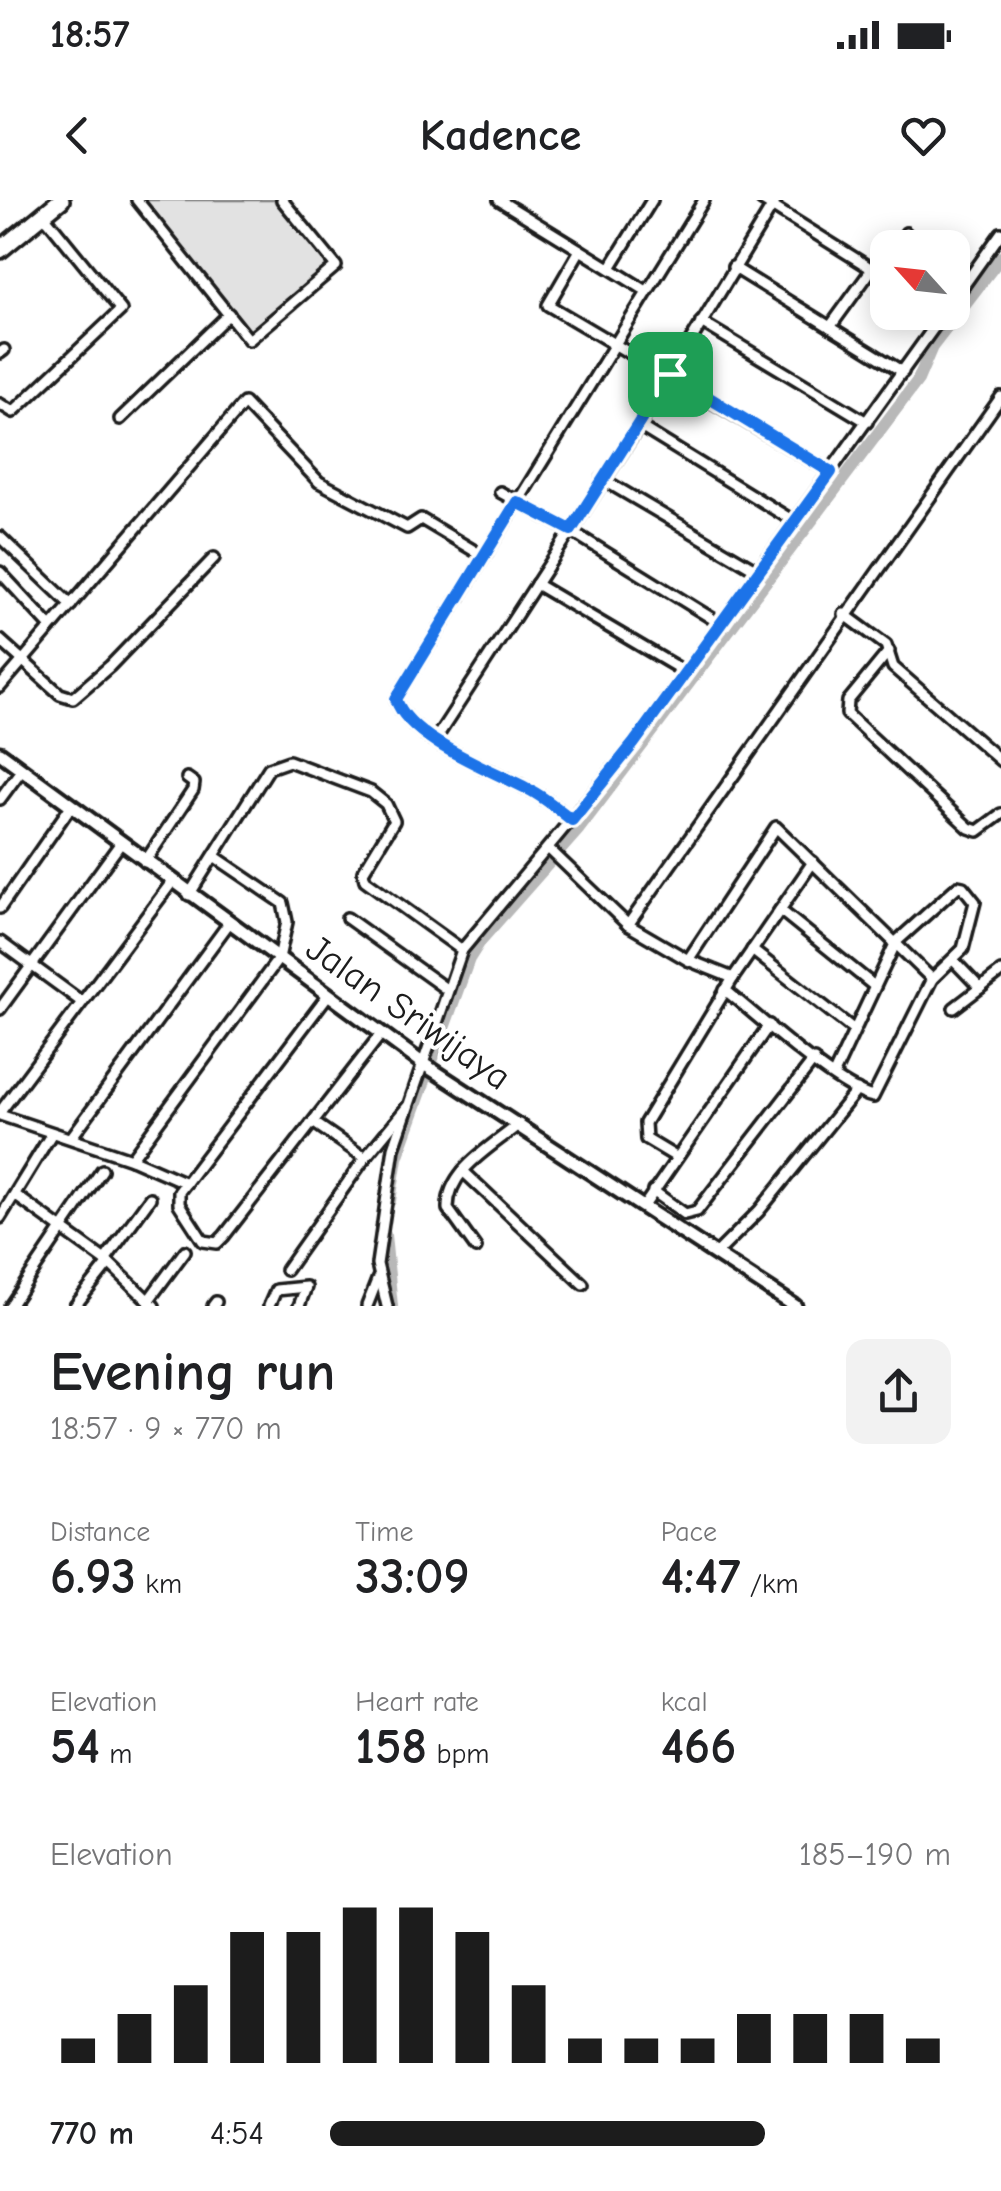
<!DOCTYPE html>
<meta charset="utf-8">
<style>
body{margin:0;font-family:"Comic Neue",sans-serif;background:#f2f2f2;color:#202124;height:100vh;display:flex;flex-direction:column;font-size:38px;white-space:nowrap}
*{box-sizing:border-box;margin:0}
p{font-size:32px;color:#757577}
.icon{flex:none;width:55px;height:55px;fill:none;stroke:currentColor;stroke-width:2;stroke-linecap:round;stroke-linejoin:round}
.map{position:relative;height:1106px;overflow:hidden}
.side{display:flex;flex-direction:column;background:#fff;flex:1}
.side>*{flex:none}
.needle{width:65px;rotate:297deg}
.fabs{position:absolute;left:870px;top:30px;display:grid;gap:20px}
.fabs a{display:grid;place-items:center;width:100px;height:100px;border-radius:20px;background:#fff;box-shadow:0 5px 25px #0003;font-size:50px}
.pin{position:absolute;display:grid;place-items:center;width:85px;height:85px;color:#fff;margin:-42px;border-radius:20px;box-shadow:0 5px 15px #0006}
.round{display:grid;place-items:center;flex:none;width:105px;height:105px;border-radius:20px;background:#f2f2f2}
.head{display:flex;align-items:center;justify-content:space-between;height:170px;padding:0 50px}
h1{font-size:55px;font-weight:700;line-height:75px}
.figures{display:grid;grid-template-columns:repeat(3,1fr);gap:15px;height:170px;padding:10px 50px}
.figures div{display:grid;align-content:center}
.figures b{font-size:50px;font-weight:700}
.figures small{font-size:28px;font-weight:400}
.figures p{font-size:28px}
.chart{height:280px;padding:20px 50px}
.chart p{display:flex;justify-content:space-between}
.chart svg{width:100%;height:180px;margin-top:10px;stroke:#1c1c1c;stroke-width:6}
ul{padding:0 50px;list-style:none;font-size:32px}
li{display:grid;grid-template-columns:160px 120px 1fr;align-items:center;height:75px}
li i{height:25px;border-radius:12px;background:#1c1c1c}
.status{display:flex;justify-content:space-between;align-items:center;height:70px;padding:0 50px;background:#fff;direction:ltr}
.status svg{height:28px;fill:currentColor}
header{display:flex;justify-content:space-between;align-items:center;height:130px;padding:0 50px;background:#fff;font-size:45px;font-weight:700}
.map>svg:first-child{display:block}
.green{fill:#e2e2e2;stroke:#7f7f7f;stroke-width:2.5}
.lines{fill:none;stroke-linecap:round;stroke-linejoin:round}
.canal{stroke:#b8b8b8;stroke-width:12}
.minor-casing{stroke:#1c1c1c;stroke-width:16}
.tertiary-casing{stroke:#1c1c1c;stroke-width:19}
.trunk-casing{stroke:#1c1c1c;stroke-width:22}
.minor{stroke:#fff;stroke-width:9}
.tertiary{stroke:#fff;stroke-width:11}
.trunk{stroke:#fff;stroke-width:15}
.route-casing{stroke:#fff;stroke-width:20}
.route{stroke:#1a73e8;stroke-width:12}
.labels{text-anchor:middle;stroke-width:8;stroke-linejoin:round;paint-order:stroke}
.street-label{font-size:38px;fill:#1c1c1c;stroke:#fff}
</style>
<div class="status"><b>18:57</b><svg viewBox="0 0 49 12"><path d="M0 12V9h3v3zM5 12V6h3v6zM10 12V3h3v9zM15 12V0h3v12zM26 1h20v11H26zM47 4h2v5h-2z"/></svg></div>
<header><svg class="icon" aria-label="back" viewBox="0 0 24 24"><path d="M15 5l-7 7 7 7"/></svg>Kadence<svg class="icon" aria-label="heart" viewBox="0 0 24 24"><path d="M12 20l-8-8c-3-5 5-10 8-4 3-6 11-1 8 4z"/></svg></header>
<div class="map">
<svg width="1001" height="1106" viewBox="0 0 1001 1106">
<rect width="100%" height="100%" fill="#fff"/>
<filter id="ink" filterUnits="userSpaceOnUse"><feTurbulence type="fractalNoise" baseFrequency=".01" numOctaves="2"/><feDisplacementMap in="SourceGraphic" scale="20" xChannelSelector="R" yChannelSelector="G"/><feConvolveMatrix kernelMatrix="1 2 1 2 8 2 1 2 1" color-interpolation-filters="sRGB"/></filter>
<g filter="url(#ink)">
<polygon class="green" points="137,0 282,0 334,68 249,142"/>
<g class="lines">
<g class="canal">
<polyline points="390,1001 397,958 469,759 481,740 579,629 918,180 932,147 1001,57"/>
<polyline points="385,1035 392,1106"/>
</g>
<defs>
<g id="minor">
<polyline points="137,0 249,140 336,66 282,0"/>
<polyline points="499,0 645,90"/>
<polyline points="762,0 888,79"/>
<polyline points="898,48 906,33"/>
<polyline points="580,50 548,105 831,272"/>
<polyline points="733,67 903,172"/>
<polyline points="610,68 652,0"/>
<polyline points="952,102 1001,33"/>
<polyline points="701,122 867,222"/>
<polyline points="830,127 872,69"/>
<polyline points="0,153 4,150"/>
<polyline points="0,204 13,212 121,110 43,14"/>
<polyline points="120,219 229,114"/>
<polyline points="639,226 795,322"/>
<polyline points="602,279 760,372"/>
<polyline points="500,292 571,331 721,424"/>
<polyline points="0,337 71,405"/>
<polyline points="0,372 51,427"/>
<polyline points="536,384 685,472"/>
<polyline points="844,414 886,445 893,467 1001,561"/>
<polyline points="0,440 60,494 73,498 110,466 214,358"/>
<polyline points="889,451 848,501 847,514 969,628 978,631 1001,614"/>
<polyline points="0,487 244,203 319,282 407,328 421,319 483,356"/>
<polyline points="435,540 639,226 776,0"/>
<polyline points="0,599 22,569"/>
<path d="M572 620C558 609 544 597 528 589 492 570 409 540 396 499L704 0"/>
<polyline points="548,648 628,725 688,760 733,778"/>
<polyline points="145,662 193,590 194,583 187,578"/>
<polyline points="189,695 269,568 289,561 371,592 386,604 394,621 363,672 365,680 462,750"/>
<polyline points="0,708 71,606"/>
<polyline points="780,710 873,785"/>
<polyline points="347,718 446,789"/>
<polyline points="628,725 1001,197"/>
<polyline points="0,742 82,802"/>
<polyline points="752,750 853,829"/>
<polyline points="688,760 776,627 932,779"/>
<polyline points="955,762 980,788"/>
<path d="M725 790C758 816 836 888 873 897L932 779 963 749 975 702 963 687 958 686 896 742 834 874"/>
<polyline points="328,795 179,992 179,1004 203,1041 217,1043 224,1036 381,834"/>
<polyline points="954,808 1001,772"/>
<polyline points="0,809 120,644"/>
<polyline points="0,912 172,682"/>
<polyline points="0,915 131,959 186,983"/>
<polyline points="71,938 229,723"/>
<polyline points="676,957 646,939 645,923 733,778 813,662"/>
<polyline points="365,958 407,907"/>
<polyline points="131,959 279,758 287,722 283,703 214,656"/>
<polyline points="463,971 583,1084"/>
<polyline points="653,991 685,1014 697,1011 814,860"/>
<polyline points="15,995 109,1063 154,1106"/>
<polyline points="644,1006 769,825"/>
<polyline points="0,1018 52,933"/>
<path d="M476 1048 448 1009C447 970 492 947 519 924"/>
<polyline points="716,1054 759,1011 857,890"/>
<polyline points="105,1060 150,998"/>
<polyline points="286,1070 365,958 313,922"/>
<polyline points="148,1101 185,1051"/>
<polyline points="10,1106 102,970"/>
<polyline points="75,1106 109,1063"/>
<polyline points="213,1106 216,1102"/>
<polyline points="269,1106 276,1090 306,1087 299,1106"/>
<polyline points="367,1106 378,1078"/>
<polyline points="387,1106 377,1064 394,948 462,750 635,543 945,112"/>
</g>
<polyline id="tertiary" points="0,553 422,863 795,1106"/>
<polyline id="trunk" points="0,50 61,0"/>
</defs>
<use href="#minor" class="minor-casing"/>
<use href="#tertiary" class="tertiary-casing"/>
<use href="#trunk" class="trunk-casing"/>
<use href="#minor" class="minor"/>
<use href="#tertiary" class="tertiary"/>
<use href="#trunk" class="trunk"/>
</g>
</g>
<g class="lines" filter="url(#ink)">
<defs>
<path id="route" d="M670 174 831 272 634 543 572 620C558 609 544 597 528 589 492 570 409 540 396 499L517 302 571 330Z"/>
</defs>
<use href="#route" class="route-casing"/>
<use href="#route" class="route"/>
</g>
<g class="labels">
<g class="street-label">
<text transform="translate(409 812) rotate(35)" y="13">Jalan Sriwijaya</text>
</g>
</g>
</svg>
<div class="fabs">
<a><svg class="needle" viewBox="-14 -14 28 28"><path d="M0-13l5 13h-10z" fill="#e53935"/><path d="M0 13l5-13h-10z" fill="#757577"/></svg></a>
</div>
<div class="pin" style="left:670px;top:174px;background:#1e9e55"><svg class="icon" aria-label="arrive" viewBox="0 0 24 24"><path d="M6 21V4h12l-3 4 3 4H6"/></svg></div>
</div>
<section class="side">
<div class="head"><div><h1>Evening run</h1><p>18:57 · 9 × 770 m</p></div><a class="round"><svg class="icon" aria-label="share" viewBox="0 0 24 24"><path d="M12 15V3M7 8l5-5 5 5M5 13v7h14v-7"/></svg></a></div>
<div class="figures">
<div><p>Distance</p><b>6.93<small> km</small></b></div>
<div><p>Time</p><b>33:09</b></div>
<div><p>Pace</p><b>4:47<small> /km</small></b></div>
</div>
<div class="figures">
<div><p>Elevation</p><b>54<small> m</small></b></div>
<div><p>Heart rate</p><b>158<small> bpm</small></b></div>
<div><p>kcal</p><b>466</b></div>
</div>
<div class="chart"><p><span>Elevation</span>185–190 m</p>
<svg viewBox="0 0 160 44" preserveAspectRatio="none"><path d="M5 44V38M15 44V32M25 44V25M35 44V12M45 44V12M55 44V6M65 44V6M75 44V12M85 44V25M95 44V38M105 44V38M115 44V38M125 44V32M135 44V32M145 44V32M155 44V38"/></svg>
</div>
<ul>
<li><b>770 m</b>4:54<i style="width:70%"></i></li>
</ul>
</section>
